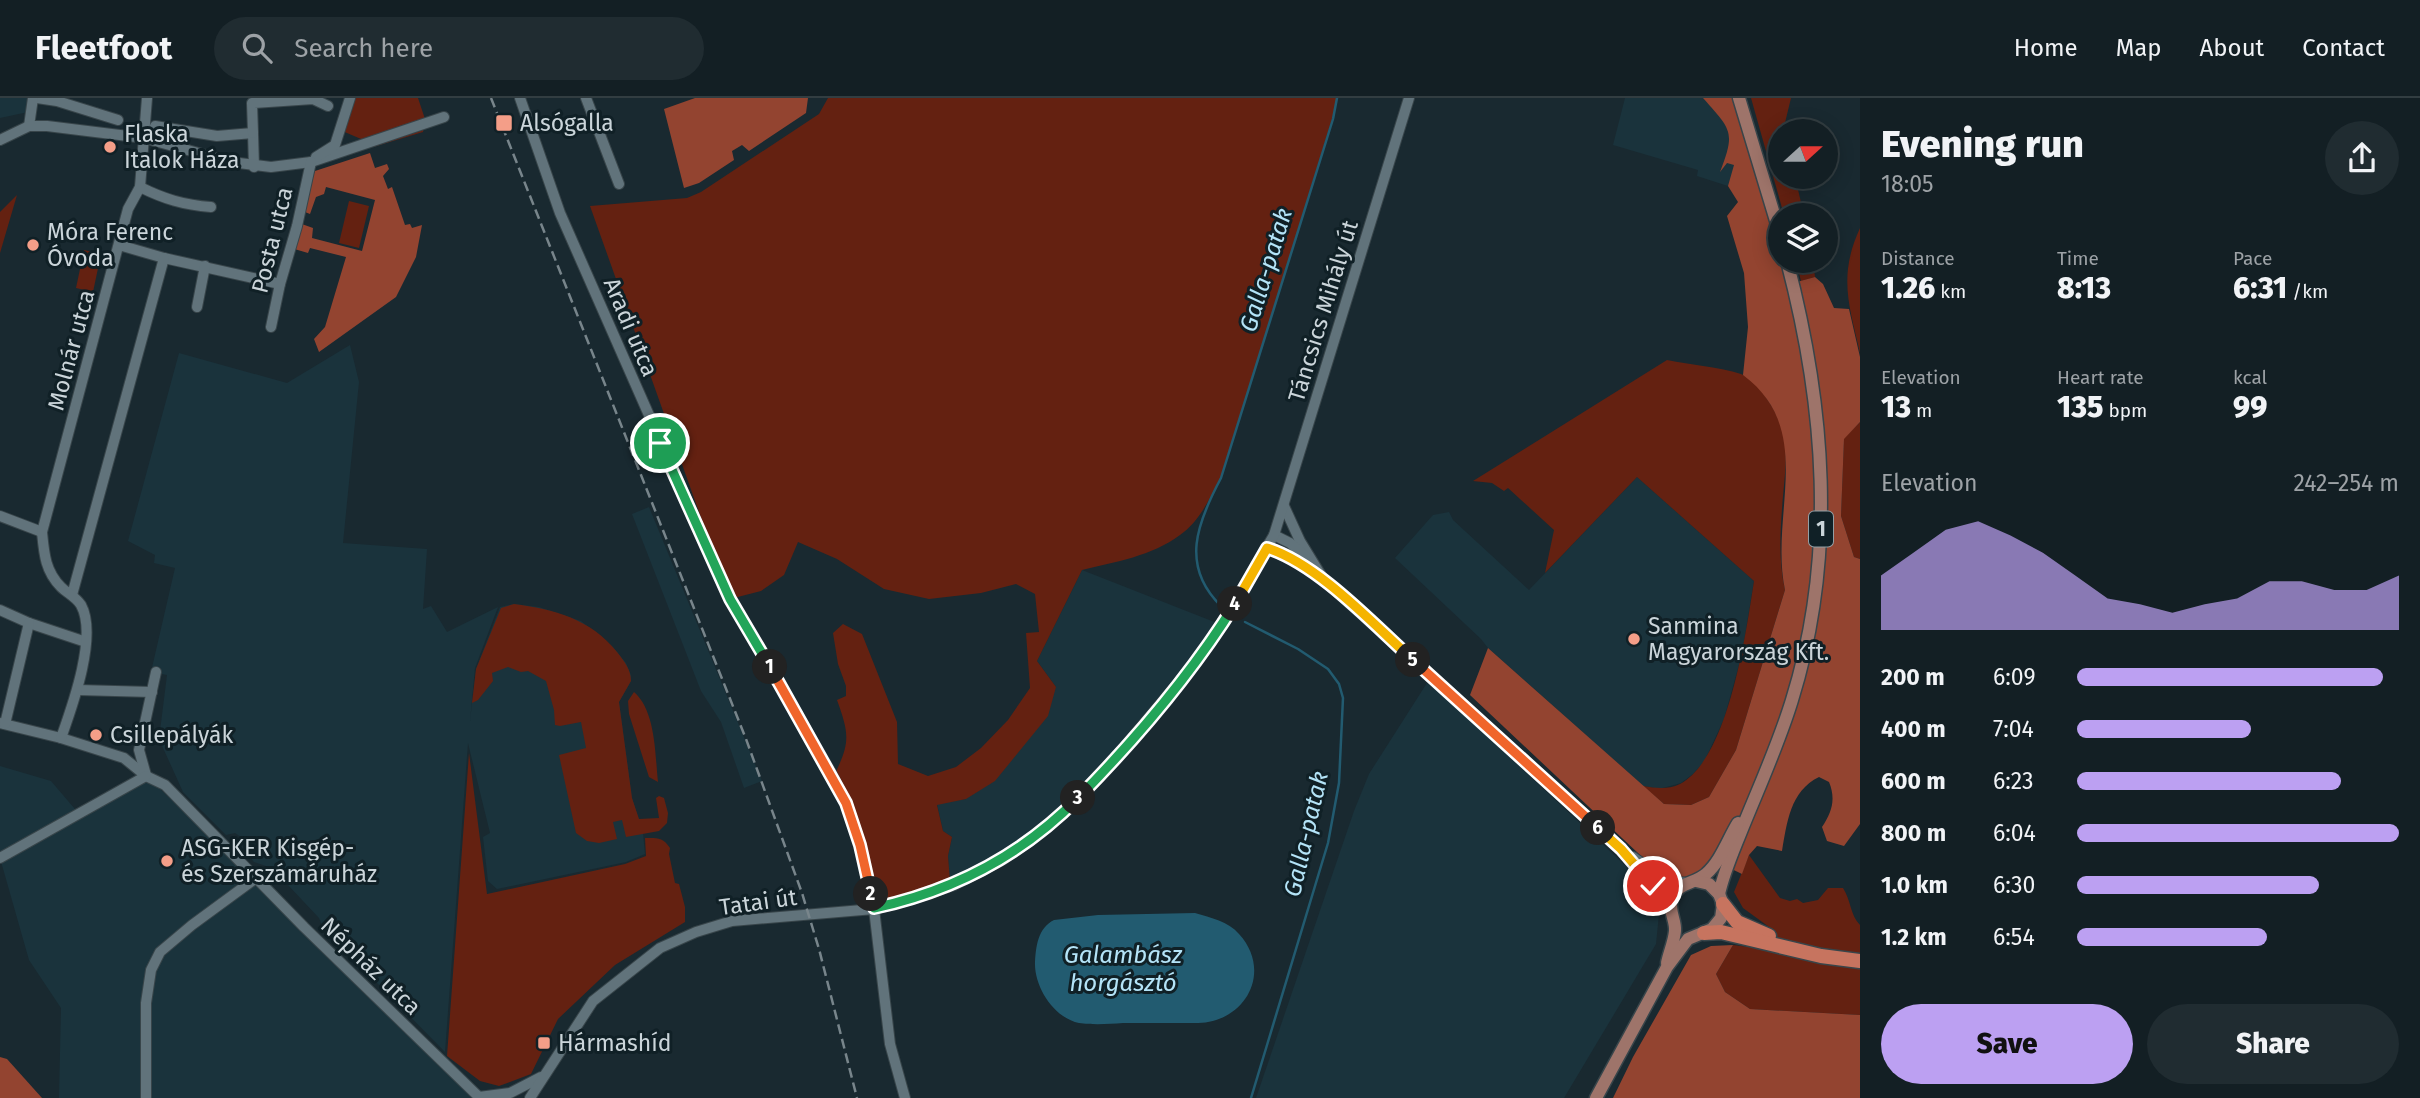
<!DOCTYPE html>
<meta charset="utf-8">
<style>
body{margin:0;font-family:"Fira Sans",sans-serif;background:#202c31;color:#f1f3f6;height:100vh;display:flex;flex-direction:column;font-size:26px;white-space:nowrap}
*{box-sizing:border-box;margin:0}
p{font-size:23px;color:#9da2a6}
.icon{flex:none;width:38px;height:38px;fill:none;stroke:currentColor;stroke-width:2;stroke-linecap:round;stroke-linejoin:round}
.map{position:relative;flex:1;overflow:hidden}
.side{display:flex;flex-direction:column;background:#131f24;width:560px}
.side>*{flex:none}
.needle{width:46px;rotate:69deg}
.tools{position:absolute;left:1768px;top:21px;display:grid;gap:14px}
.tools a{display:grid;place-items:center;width:70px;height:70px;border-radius:50%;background:#131f24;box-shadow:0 4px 18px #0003,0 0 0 2px #323d41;font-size:35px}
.pin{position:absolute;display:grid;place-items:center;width:60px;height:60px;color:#fff;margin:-30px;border:4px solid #fff;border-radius:50%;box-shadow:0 2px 7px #0007}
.km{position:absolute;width:35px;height:35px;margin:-18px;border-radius:50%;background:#222;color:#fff;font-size:19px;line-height:35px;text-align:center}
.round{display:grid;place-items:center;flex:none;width:74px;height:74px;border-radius:37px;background:#202c31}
.overview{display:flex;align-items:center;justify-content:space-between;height:119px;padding:0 21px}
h1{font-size:38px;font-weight:800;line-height:52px}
.stats{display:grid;grid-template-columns:repeat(3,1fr);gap:10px;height:119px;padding:7px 21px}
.stats div{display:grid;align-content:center}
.stats b{font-size:30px;font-weight:800}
.stats small{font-size:19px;font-weight:400}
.stats p{font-size:19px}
.chart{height:196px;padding:14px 21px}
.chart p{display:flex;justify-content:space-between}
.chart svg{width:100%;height:126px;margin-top:7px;fill:#bca0f2;opacity:.7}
.cta{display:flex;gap:14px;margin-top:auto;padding:14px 21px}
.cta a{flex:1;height:80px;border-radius:42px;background:#bca0f2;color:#111;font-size:28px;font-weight:800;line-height:80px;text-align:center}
.cta a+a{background:#202c31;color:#f1f3f6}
ul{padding:0 21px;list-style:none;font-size:23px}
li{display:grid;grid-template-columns:112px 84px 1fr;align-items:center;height:52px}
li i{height:18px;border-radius:9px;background:#bca0f2}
header{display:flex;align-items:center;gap:42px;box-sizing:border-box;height:98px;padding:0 35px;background:#131f24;border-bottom:2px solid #323d41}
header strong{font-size:33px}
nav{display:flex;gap:38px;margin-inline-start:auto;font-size:24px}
.search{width:490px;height:63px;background:#202c31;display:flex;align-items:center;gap:18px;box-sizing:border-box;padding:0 24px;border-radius:38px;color:#9da2a6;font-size:26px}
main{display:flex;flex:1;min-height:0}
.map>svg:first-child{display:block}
.built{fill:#1a333c}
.green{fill:#642111}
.forest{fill:#934430}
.water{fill:#225b70}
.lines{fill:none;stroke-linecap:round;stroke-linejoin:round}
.stream{stroke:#225b70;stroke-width:2.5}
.minor-casing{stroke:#38454a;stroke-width:12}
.major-casing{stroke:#38454a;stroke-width:15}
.highway-casing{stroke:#38454a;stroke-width:17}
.minor{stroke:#61737b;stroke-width:10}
.major{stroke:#9e746a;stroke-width:12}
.highway{stroke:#c7745f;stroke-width:14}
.rail{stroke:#78858b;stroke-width:2.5;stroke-dasharray:10 5;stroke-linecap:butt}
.split-1-casing{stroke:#fff;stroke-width:14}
.split-2-casing{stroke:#fff;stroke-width:14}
.split-3-casing{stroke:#fff;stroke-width:14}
.split-4-casing{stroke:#fff;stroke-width:14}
.split-5-casing{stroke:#fff;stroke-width:14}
.split-6-casing{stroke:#fff;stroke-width:14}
.split-7-casing{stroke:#fff;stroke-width:14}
.split-1{stroke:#22a559;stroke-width:9}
.split-2{stroke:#f0652b;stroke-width:9}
.split-3{stroke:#22a559;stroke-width:9}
.split-4{stroke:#22a559;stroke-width:9}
.split-5{stroke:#f5b400;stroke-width:9}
.split-6{stroke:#f0652b;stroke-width:9}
.split-7{stroke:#f5b400;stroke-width:9}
.poi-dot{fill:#f49e88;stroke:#102026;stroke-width:2.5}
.labels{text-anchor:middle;stroke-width:6;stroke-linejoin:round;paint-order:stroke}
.shield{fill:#102026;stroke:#939fa4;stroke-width:2}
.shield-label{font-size:21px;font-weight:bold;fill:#cbd5da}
.poi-label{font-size:23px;fill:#cbd5da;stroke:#102026;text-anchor:start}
.street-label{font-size:23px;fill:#cbd5da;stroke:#102026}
.water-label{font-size:24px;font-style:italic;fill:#b4e4f8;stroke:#102026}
</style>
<header>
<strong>Fleetfoot</strong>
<div class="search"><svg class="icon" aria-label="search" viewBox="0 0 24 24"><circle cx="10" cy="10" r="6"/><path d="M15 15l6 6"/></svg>Search here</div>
<nav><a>Home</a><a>Map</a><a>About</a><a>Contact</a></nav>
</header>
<main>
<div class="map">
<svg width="1860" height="1000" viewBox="0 0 1860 1000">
<rect width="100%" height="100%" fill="#192930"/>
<g class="built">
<polygon points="0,0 29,0 28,14 0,20"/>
<polygon points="1625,0 1726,0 1738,82 1728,88 1697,78 1698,72 1613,47"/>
<polygon points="350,247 359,284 343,445 427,451 423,511 431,508 447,534 498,509 475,570 470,623 476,571 500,509 514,506 539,509 581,523 613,549 626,565 631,577 631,583 619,604 632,700 643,735 645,756 626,764 497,791 488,783 483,739 490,735 468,645 445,954 323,830 319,820 272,770 254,764 244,752 244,741 235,735 226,737 183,694 159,641 167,577 151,574 175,470 154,465 155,457 128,443 179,255 287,285"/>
<polygon points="1637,379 1754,483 1742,556 1724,621 1704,664 1693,676 1681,685 1659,691 1643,688 1488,550 1481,541 1395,460 1433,417 1449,414 1453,422 1529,492"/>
<polygon points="649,409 762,683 744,690 721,624 701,593 632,416"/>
<polygon points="1082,472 1217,525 1199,552 1146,617 1083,689 1037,733 995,761 950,783 948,758 952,739 943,733 937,706 966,701 1056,589 1037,563"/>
<polygon points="1427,585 1447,600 1648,789 1659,816 1656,846 1564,1000 1256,1000 1354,713 1369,676"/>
<polygon points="0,668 51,683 80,717 146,678 256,780 480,1000 59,1000 61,910 29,862 0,760"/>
</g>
<g class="green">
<polygon points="350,0 418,0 425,21 423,34 373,49 361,41 340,32"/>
<path d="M828 0H1337L1332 21 1221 380C1210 400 1199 424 1180 437 1152 458 1115 464 1082 472L1037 563 1056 589 1048 618 995 683 966 701 937 707 943 733 952 739 948 758 950 783 901 804 874 811 860 746 833 680C850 645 850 638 837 602L846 598V588L838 566 833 535 843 526 862 536 897 624 898 666 928 678 956 669 981 650 1008 622 1030 590 1026 535 1039 534 1035 496 1016 486 981 495 929 501 884 491 837 461 798 444 784 477 761 493 730 501 590 108 687 100 701 94 819 16Z"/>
<polygon points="1751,0 1791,0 1783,33 1780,33 1780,79 1795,79 1804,117 1784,117"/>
<polygon points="17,97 0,155 0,114"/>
<polygon points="349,103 369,108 359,150 339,145"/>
<path d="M1860 130V255C1849 207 1838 178 1860 130Z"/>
<polygon points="84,152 101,156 93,194 76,190"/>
<polygon points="1796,163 1813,163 1815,179 1801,183"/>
<path d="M1667 262C1691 267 1719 269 1741 276 1752 280 1759 289 1765 298 1794 338 1785 366 1782 411 1780 438 1779 466 1785 492L1736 652 1709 699 1691 707 1664 706 1643 688C1656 690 1667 692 1680 686 1729 660 1746 534 1754 483L1637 379 1545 475 1554 432 1508 390 1504 393 1492 385 1473 383Z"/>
<polygon points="1860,324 1860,461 1854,459 1841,418 1844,340"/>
<path d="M514 506C554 511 591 521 617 554 624 563 631 571 631 583L619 604 632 700 639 721 659 720 656 700 659 698 664 700 668 715 667 725 659 733 626 739 622 722 613 724 617 741 599 745 587 743 576 735 559 657 586 650 581 624 560 628 555 627 554 612 546 583 528 573 521 574 508 569 492 575 493 583 478 602 472 605 476 571 501 510Z"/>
<path d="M634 594C656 613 655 657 658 684L649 679 629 616 628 603Z"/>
<path d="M469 655 487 796 625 766 646 758 645 740C657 740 663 739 670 750L669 756 675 785 679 786 685 809V824L615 867 558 921 531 976 499 988 480 983 447 958Z"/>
<path d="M1749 757 1780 800 1790 803 1797 801 1803 805 1818 802 1828 790H1843C1851 802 1850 817 1860 827V917L1750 911 1725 894 1716 876 1733 847 1773 852 1776 834 1743 810 1734 794Z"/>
</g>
<g class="forest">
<polygon points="695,0 808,0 806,15 749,53 742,47 732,53 734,62 699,85 684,90 664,11"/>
<path d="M1703 0H1737L1780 142V163H1786L1793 185 1815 179 1823 186 1834 210 1849 211 1860 259V324L1844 341 1841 418 1854 459 1860 461V726L1844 748 1827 743 1822 729C1832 714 1836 701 1829 684L1819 679C1790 693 1787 725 1782 753L1757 748 1749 757 1742 776 1717 764 1686 782 1662 775 1639 756 1470 597 1488 550 1664 706 1691 707 1709 699 1736 652 1785 492C1769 416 1817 332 1743 277L1748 229 1744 175 1727 118 1738 104 1728 88 1734 67 1727 65 1720 74C1736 33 1731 32 1703 0Z"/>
<polygon points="370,55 375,70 387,66 389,71 383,78 388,91 392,89 405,127 410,126 412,130 422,127 416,159 396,199 319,254 314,241 325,229 346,159 310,150 308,155 291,150 299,125 313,130 312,140 362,153 375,102 326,89 324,96 316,99 310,116 300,112 315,73"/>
<polygon points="1733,847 1716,876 1725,894 1750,911 1860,917 1860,1000 1613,1000 1633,959 1691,857 1711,848"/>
<polygon points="0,959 7,961 42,1000 0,1000"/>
</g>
<path class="water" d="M1195 815C1211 820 1228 823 1239 836 1273 873 1246 924 1198 925 1173 925 1148 925 1123 925 1109 926 1093 927 1079 925 1054 920 1034 889 1035 864 1036 848 1038 830 1054 822L1098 817Z"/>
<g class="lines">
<g class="stream">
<path d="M1221 508C1180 468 1197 425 1221 380L1333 21 1337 0"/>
<polyline points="1245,524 1298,551 1328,571 1339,586 1343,600 1339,685 1328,745 1251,1000"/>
</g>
<defs>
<g id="minor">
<polyline points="37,0 57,3 118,22"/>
<polyline points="520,0 560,115 730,501 830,673 846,705 860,747 874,811 890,946 905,1000"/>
<polyline points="586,0 619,86"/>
<polyline points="29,28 33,0"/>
<polyline points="155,28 217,38 253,35 254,69"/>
<polyline points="253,35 252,5 313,1 328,8"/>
<polyline points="0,42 29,28 47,28 144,40 231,64 271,69 311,64 444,19"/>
<polyline points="316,59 335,47 350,0"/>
<path d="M140 89C164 101 184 107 211 109"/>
<polyline points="119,147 164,160 280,186"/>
<polyline points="197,209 205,168"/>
<polyline points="271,229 280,186 297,128 311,64"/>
<polyline points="1284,408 1300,443 1322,479"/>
<polyline points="0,418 42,434"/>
<polyline points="1274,437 1290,445 1305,458"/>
<polyline points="1267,450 1284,456 1324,482 1621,751 1666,803 1670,812"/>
<polyline points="72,497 164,160"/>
<polyline points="0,512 29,525 86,544"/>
<polyline points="78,592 152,594"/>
<polyline points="0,625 61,640 124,660 146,678 165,687 304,829 480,1000"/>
<polyline points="5,626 29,525"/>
<path d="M61 640C72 609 98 538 81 507 76 499 67 495 61 489 45 473 44 455 42 434L128 111 140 89 147 0"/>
<polyline points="146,677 139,652 156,574"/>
<path d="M1633 759C1650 771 1665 783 1687 785"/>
<polyline points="0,760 146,678"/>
<polyline points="479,999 510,995 541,979"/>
<polyline points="146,1000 146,905 151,872 160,854 192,827 256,780"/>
<polyline points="530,1000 593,903 660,850 696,834 732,823 874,811 901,804 954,787 1002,762 1042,734 1089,689 1116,659 1184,578 1212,542 1274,437 1409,0"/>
</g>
<g id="major">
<polyline points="1739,0 1780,136"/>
<path d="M1719 796C1724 774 1732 756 1740 736 1758 691 1778 648 1792 602 1837 457 1825 308 1787 163"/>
<path d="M1667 865C1669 855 1674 844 1675 833 1676 822 1668 813 1672 801 1677 784 1695 786 1706 776 1721 763 1728 741 1738 725"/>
<polyline points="1596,1000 1667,869 1688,841 1712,831 1721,820 1723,806 1719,796 1709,786 1696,783"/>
</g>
<g id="highway">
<polyline points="1723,806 1737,824 1769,838"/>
<polyline points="1704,835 1721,834 1821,858 1860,863"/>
</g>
</defs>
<use href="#minor" class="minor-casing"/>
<use href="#major" class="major-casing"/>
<use href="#highway" class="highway-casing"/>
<use href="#minor" class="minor"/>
<use href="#major" class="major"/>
<use href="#highway" class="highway"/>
<polyline class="rail" points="491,0 746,641 802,795 819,851 857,1000"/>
</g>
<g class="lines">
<defs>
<polyline id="split-1" points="660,345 730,501 770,569"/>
<polyline id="split-2" points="770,569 846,705 860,747 871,796"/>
<path id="split-3" d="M871 796 874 810C953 793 1021 758 1078 700"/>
<path id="split-4" d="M1078 700C1135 642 1192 575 1235 506"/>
<path id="split-5" d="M1235 506 1267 450C1318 466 1373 526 1413 562"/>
<polyline id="split-6" points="1413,562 1598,730"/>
<polyline id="split-7" points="1598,730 1621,751 1653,788"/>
</defs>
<use href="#split-1" class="split-1-casing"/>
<use href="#split-2" class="split-2-casing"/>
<use href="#split-3" class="split-3-casing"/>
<use href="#split-4" class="split-4-casing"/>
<use href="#split-5" class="split-5-casing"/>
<use href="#split-6" class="split-6-casing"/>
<use href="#split-7" class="split-7-casing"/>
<use href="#split-1" class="split-1"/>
<use href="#split-2" class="split-2"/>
<use href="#split-3" class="split-3"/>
<use href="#split-4" class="split-4"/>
<use href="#split-5" class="split-5"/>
<use href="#split-6" class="split-6"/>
<use href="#split-7" class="split-7"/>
</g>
<g class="poi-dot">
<rect x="495" y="16" width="18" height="18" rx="3.5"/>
<circle cx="110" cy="49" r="7"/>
<circle cx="33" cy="147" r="7"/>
<circle cx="1634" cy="541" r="7"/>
<circle cx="96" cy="637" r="7"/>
<circle cx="167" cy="763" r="7"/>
<rect x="537" y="938" width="14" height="14" rx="3.5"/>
</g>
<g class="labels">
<rect class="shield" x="1809" y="413.5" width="24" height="35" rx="5"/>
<g class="shield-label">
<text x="1821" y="438">1</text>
</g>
<g class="poi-label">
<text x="520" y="33">Alsógalla</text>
<text x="124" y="44">Flaska<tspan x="124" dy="26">Italok Háza</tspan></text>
<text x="47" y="142">Móra Ferenc<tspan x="47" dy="26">Óvoda</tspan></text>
<text x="1648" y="536">Sanmina<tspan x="1648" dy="26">Magyarország Kft.</tspan></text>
<text x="110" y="645">Csillepályák</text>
<text x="181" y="758">ASG-KER Kisgép-<tspan x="181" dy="26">és Szerszámáruház</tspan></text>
<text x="558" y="953">Hármashíd</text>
</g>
<g class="street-label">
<text transform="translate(272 142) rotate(-76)" y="8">Posta utca</text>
<text transform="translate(1323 213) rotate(-73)" y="8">Táncsics Mihály út</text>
<text transform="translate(631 229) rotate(67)" y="8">Aradi utca</text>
<text transform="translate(71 252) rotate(-75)" y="8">Molnár utca</text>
<text transform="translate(758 804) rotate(-8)" y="8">Tatai út</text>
<text transform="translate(371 868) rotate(44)" y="8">Népház utca</text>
</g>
<g class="water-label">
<text transform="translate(1266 172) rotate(-73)" y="8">Galla-patak</text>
<text transform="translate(1306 736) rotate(-77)" y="8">Galla-patak</text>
<text x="1123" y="865">Galambász<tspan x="1123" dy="28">horgásztó</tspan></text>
</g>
</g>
</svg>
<div class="tools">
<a><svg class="needle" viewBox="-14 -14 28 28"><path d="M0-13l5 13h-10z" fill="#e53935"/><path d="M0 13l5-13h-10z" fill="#9da2a6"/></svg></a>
<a><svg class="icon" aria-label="layers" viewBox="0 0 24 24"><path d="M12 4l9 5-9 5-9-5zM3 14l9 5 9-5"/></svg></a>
</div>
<div class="pin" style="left:660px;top:345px;background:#1e9e55"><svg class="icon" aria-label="arrive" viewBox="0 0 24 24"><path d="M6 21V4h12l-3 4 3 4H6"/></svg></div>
<div class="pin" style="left:1653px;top:788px;background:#d93025"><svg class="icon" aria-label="check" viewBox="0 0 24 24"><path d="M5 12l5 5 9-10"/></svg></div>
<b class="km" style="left:770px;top:569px">1</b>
<b class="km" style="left:871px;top:796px">2</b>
<b class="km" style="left:1078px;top:700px">3</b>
<b class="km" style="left:1235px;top:506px">4</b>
<b class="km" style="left:1413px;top:562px">5</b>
<b class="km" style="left:1598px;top:730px">6</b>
</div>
<section class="side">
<div class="overview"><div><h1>Evening run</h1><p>18:05</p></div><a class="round"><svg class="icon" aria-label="share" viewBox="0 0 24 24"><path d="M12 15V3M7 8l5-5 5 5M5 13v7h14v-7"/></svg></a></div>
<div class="stats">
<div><p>Distance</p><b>1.26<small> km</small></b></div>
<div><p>Time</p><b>8:13</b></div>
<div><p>Pace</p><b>6:31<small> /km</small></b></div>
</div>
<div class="stats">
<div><p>Elevation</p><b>13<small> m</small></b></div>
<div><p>Heart rate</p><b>135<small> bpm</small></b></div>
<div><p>kcal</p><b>99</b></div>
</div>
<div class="chart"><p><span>Elevation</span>242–254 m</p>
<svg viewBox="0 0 160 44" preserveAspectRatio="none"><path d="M0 44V25L10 17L20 9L30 6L40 11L50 17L60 25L70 33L80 35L90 38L100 35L110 33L120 27L130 27L140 30L150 30L160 25V44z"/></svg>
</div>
<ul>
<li><b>200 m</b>6:09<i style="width:95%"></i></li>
<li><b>400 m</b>7:04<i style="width:54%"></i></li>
<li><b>600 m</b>6:23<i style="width:82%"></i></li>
<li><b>800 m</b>6:04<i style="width:100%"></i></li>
<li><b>1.0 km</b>6:30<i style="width:75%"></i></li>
<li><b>1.2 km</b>6:54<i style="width:59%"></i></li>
</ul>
<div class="cta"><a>Save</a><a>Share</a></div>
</section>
</main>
